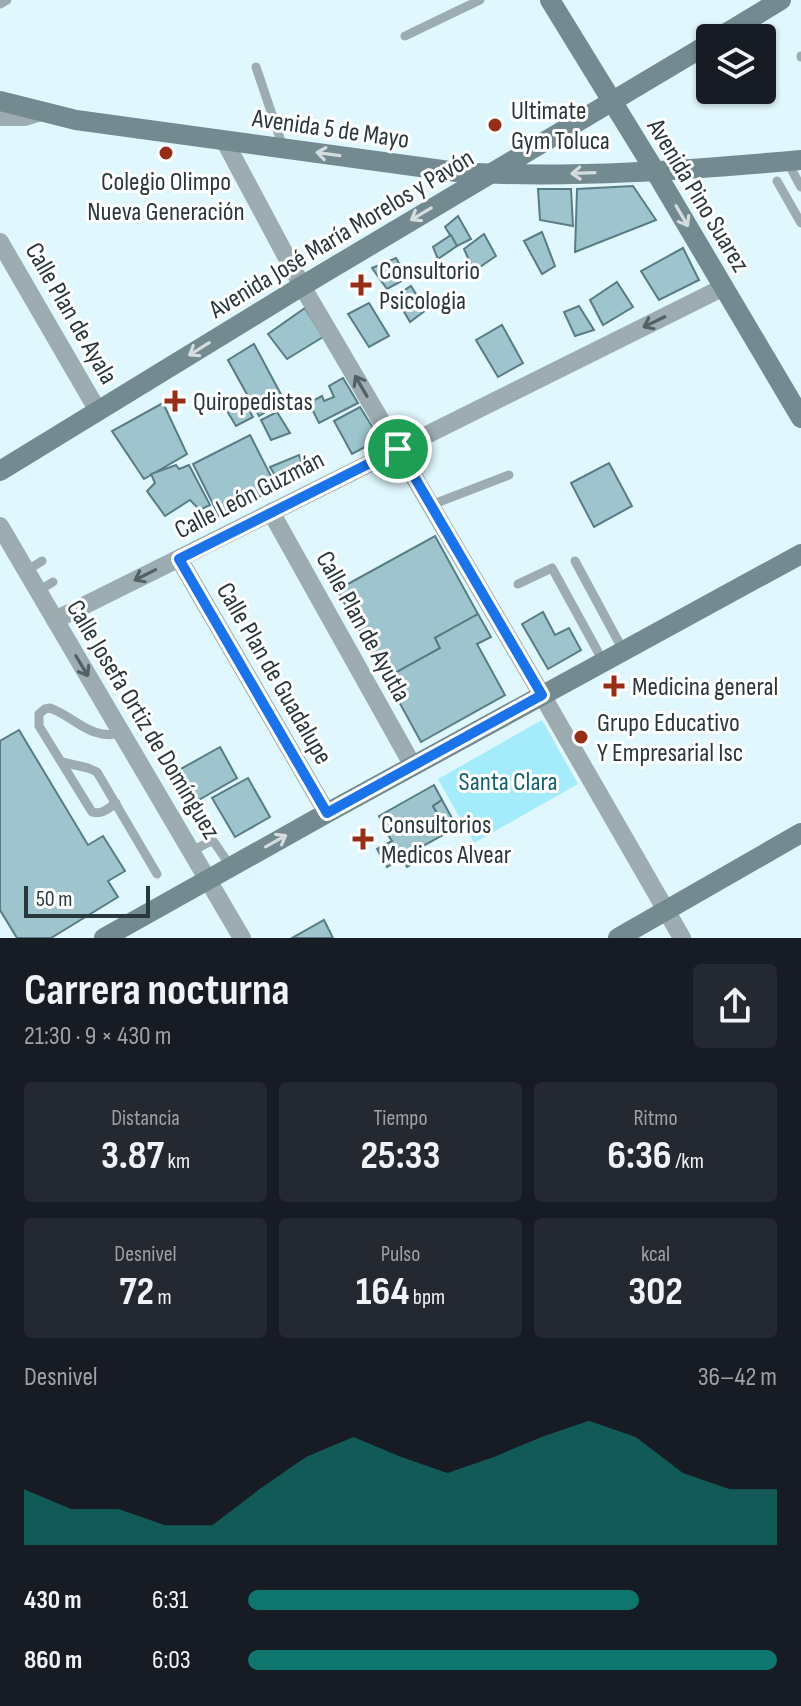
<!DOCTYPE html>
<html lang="es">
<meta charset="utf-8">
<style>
body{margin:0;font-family:"Sofia Sans Condensed",sans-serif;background:#242831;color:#f1f3f6;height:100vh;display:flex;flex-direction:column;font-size:30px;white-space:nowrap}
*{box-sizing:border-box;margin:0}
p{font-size:26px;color:#9ea1a6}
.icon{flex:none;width:44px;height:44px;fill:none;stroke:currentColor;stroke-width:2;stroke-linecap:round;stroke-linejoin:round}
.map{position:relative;height:938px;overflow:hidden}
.drawer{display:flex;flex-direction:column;background:#171b24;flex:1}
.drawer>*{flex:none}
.controls{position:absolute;left:696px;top:24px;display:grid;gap:16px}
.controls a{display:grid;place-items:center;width:80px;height:80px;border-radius:8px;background:#171b24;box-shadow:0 2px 6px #0004;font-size:40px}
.scale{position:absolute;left:24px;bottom:20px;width:126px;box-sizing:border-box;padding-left:8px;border:4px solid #29383c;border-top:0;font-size:22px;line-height:28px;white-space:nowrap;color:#29383c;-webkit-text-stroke:6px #fff;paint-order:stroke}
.pin{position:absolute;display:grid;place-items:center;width:68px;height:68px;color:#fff;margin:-34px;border:4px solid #fff;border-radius:50%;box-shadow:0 2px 8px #0007}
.round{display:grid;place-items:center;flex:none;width:84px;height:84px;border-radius:8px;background:#242831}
.head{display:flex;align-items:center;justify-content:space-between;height:136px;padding:0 24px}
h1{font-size:44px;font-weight:700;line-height:60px}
.metrics{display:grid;grid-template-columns:repeat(3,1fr);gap:12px;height:136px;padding:8px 24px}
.metrics div{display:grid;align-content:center;border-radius:8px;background:#242831;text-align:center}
.metrics b{font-size:40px;font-weight:700}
.metrics small{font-size:22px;font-weight:400}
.metrics p{font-size:22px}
.chart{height:224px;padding:16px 24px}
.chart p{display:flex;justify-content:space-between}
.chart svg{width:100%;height:144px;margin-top:8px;fill:#0f766e;opacity:.7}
ul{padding:0 24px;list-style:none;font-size:26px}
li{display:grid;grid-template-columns:128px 96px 1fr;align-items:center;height:60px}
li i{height:20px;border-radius:10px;background:#0f766e}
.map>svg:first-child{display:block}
.green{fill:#a4ebfb}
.building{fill:#9ec4cd;stroke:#587c85;stroke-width:2}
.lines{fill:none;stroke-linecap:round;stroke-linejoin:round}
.service{stroke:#9cacb0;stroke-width:9}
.minor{stroke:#9cacb0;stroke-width:18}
.secondary{stroke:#728a90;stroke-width:20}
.oneway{stroke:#d5dcde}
.oneway2{stroke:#516165}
.route-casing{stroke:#fff;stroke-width:16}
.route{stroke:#1a73e8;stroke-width:10}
.poi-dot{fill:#962d16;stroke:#fff;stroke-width:3}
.labels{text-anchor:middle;stroke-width:6;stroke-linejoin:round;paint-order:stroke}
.poi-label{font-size:26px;fill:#29383c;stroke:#fff;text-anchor:start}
.street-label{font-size:26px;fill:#29383c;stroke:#fff}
.park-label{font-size:26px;fill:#146271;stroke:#fff}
</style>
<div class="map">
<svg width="801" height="938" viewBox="0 0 801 938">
<rect width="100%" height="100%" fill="#e0f7fd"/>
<polygon class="green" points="542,720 578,784 474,843 438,779"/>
<g class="building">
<polygon points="633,186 656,220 575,252 577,189"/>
<polygon points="538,189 571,189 573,226 540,220"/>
<polygon points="458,216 471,239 457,246 445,227"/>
<polygon points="542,232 555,266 542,274 524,241"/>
<polygon points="484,234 496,256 474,271 464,249"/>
<polygon points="451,235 457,246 438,259 433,247"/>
<polygon points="683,248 699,280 659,300 641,271"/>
<polygon points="396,258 407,278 387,289 372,268"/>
<polygon points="617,282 633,307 603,325 590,300"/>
<polygon points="411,286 426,310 410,322 395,296"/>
<polygon points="369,303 389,336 369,347 348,314"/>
<polygon points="579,306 594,330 575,336 564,312"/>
<polygon points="305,308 323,337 287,359 268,334"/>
<polygon points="502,325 523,363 498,377 476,340"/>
<polygon points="254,344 284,400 259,416 228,360"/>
<polygon points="343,378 358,403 319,423 309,403 322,396 324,401 334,397 329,386"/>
<polygon points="243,399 253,417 236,426 224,406"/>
<polygon points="163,403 187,454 144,479 112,431"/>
<polygon points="360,407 380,439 352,454 334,421"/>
<polygon points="277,412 290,433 271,440 261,420"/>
<polygon points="250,435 277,488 219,516 193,464"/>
<polygon points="299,455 305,473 281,485 270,467"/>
<polygon points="609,463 632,506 594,527 571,483"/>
<polygon points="176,465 179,469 189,465 210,505 200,510 190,500 165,516 147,491 155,483 151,474"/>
<polygon points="435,536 478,614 435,638 440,648 386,678 337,590"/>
<polygon points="543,612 555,635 569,628 581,650 548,669 522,624"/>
<polygon points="478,614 491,637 477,644 505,695 421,742 386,678 440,648 435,638"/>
<polygon points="19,730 88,845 103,836 125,871 108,881 118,897 51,938 17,938 0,910 0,741"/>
<polygon points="220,747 237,778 197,801 179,770"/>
<polygon points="248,778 270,817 235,837 212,798"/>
<polygon points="434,785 442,800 433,806 438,815 408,833 402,823 388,831 379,816"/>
<polygon points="442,800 457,827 418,849 423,858 407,867 402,858 387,867 377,849 392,841 386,832 402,823 408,833 438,815 433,806"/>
<polygon points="324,920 333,938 292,938"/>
</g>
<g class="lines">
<g class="service">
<polyline points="0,4 7,0"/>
<polyline points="405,36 480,0"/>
<polyline points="801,56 801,57"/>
<polyline points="256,67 283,147"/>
<polyline points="787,161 801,187"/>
<polyline points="777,181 801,223"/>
<polyline points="431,505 509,475"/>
<polyline points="575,561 623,650"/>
<polyline points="26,571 42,561"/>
<polyline points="518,584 552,568 603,661"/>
<polyline points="38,591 53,582"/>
<polyline points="62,762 88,768 97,772 157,874"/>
<path d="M116 803C109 808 102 815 92 812L39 726V714L45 709 50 708C77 718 90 741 122 733"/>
<polyline points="192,851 209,842 214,842 231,867"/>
</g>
<g class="minor">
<polyline points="0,117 25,117 41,112"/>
<polyline points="224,140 302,286 542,695 682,938"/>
<polyline points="0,242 98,411"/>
<polyline points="271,512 413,766"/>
<polyline points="0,526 242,938"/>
<polyline points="179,559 327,813"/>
<polyline points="55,620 724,287"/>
</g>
<g class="secondary">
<polyline points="550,0 655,171 801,418"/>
<polyline points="718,38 781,0"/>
<path d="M0 101 76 120 457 172C569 179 690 170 801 160"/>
<polyline points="0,471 302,286 710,43"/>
<polyline points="104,938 327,813 801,554"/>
<polyline points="618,938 801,833"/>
</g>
</g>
<defs><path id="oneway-shaft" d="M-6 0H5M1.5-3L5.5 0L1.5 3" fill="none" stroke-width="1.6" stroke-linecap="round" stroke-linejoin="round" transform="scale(2)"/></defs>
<g class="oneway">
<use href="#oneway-shaft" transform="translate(328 154) rotate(-172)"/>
<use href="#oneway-shaft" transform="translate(583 173) rotate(178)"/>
<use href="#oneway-shaft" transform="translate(421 214) rotate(149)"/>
<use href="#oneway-shaft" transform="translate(682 216) rotate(60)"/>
<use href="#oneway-shaft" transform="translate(199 349) rotate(148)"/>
<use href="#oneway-shaft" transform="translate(276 841) rotate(-29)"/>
</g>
<g class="oneway2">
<use href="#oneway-shaft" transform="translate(654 322) rotate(154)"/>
<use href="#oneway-shaft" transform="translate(361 386) rotate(-120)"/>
<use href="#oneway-shaft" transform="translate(145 575) rotate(153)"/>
<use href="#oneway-shaft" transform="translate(82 666) rotate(59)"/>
</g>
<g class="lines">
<defs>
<polygon id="route" points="398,449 542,695 327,813 179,559"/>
</defs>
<use href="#route" class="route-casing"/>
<use href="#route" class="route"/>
</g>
<g class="poi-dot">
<circle cx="495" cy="125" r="8"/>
<circle cx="166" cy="153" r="8"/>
<path d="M357 273h8v8h8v8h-8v8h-8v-8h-8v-8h8z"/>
<path d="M171 389h8v8h8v8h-8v8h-8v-8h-8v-8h8z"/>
<path d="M610 674h8v8h8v8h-8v8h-8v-8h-8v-8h8z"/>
<circle cx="581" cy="737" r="8"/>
<path d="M359 827h8v8h8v8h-8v8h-8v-8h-8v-8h8z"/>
</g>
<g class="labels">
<g class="poi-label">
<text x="511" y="119">Ultimate<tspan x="511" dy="30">Gym Toluca</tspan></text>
<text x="166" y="190" text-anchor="middle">Colegio Olimpo<tspan x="166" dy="30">Nueva Generación</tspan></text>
<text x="379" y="279">Consultorio<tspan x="379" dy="30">Psicologia</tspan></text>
<text x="193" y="410">Quiropedistas</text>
<text x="632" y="695">Medicina general</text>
<text x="597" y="731">Grupo Educativo<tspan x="597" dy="30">Y Empresarial Isc</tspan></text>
<text x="381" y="833">Consultorios<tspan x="381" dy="30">Medicos Alvear</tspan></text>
</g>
<g class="street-label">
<text transform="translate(331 128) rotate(8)" y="9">Avenida 5 de Mayo</text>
<text transform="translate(699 195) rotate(59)" y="9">Avenida Pino Suarez</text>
<text transform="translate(341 233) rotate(-31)" y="9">Avenida José María Morelos y Pavón</text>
<text transform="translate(72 313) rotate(60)" y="9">Calle Plan de Ayala</text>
<text transform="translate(249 494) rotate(-27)" y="9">Calle León Guzmán</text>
<text transform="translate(364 626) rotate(61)" y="9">Calle Plan de Ayutla</text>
<text transform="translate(275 673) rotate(60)" y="9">Calle Plan de Guadalupe</text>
<text transform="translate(144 719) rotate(59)" y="9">Calle Josefa Ortiz de Domínguez</text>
</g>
<g class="park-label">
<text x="508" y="790">Santa Clara</text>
</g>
</g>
</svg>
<div class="controls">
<a><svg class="icon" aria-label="layers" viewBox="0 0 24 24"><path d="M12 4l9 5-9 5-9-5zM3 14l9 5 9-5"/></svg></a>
</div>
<div class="scale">50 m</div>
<div class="pin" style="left:398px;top:449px;background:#1e9e55"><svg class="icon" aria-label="arrive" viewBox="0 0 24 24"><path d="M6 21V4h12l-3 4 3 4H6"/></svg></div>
</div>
<section class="drawer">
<div class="head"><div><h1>Carrera nocturna</h1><p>21:30 · 9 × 430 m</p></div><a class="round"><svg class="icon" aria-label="share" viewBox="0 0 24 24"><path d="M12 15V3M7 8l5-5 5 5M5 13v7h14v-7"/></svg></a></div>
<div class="metrics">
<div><p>Distancia</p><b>3.87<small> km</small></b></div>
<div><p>Tiempo</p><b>25:33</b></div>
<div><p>Ritmo</p><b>6:36<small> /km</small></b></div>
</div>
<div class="metrics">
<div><p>Desnivel</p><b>72<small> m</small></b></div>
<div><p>Pulso</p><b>164<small> bpm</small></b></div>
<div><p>kcal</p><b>302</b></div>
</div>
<div class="chart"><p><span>Desnivel</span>36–42 m</p>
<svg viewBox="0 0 160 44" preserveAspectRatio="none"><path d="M0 44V27L10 33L20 33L30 38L40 38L50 27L60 17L70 11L80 17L90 22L100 17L110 11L120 6L130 11L140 22L150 27L160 27V44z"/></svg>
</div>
<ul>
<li><b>430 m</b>6:31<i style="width:74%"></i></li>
<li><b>860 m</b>6:03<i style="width:100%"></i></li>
</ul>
</section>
